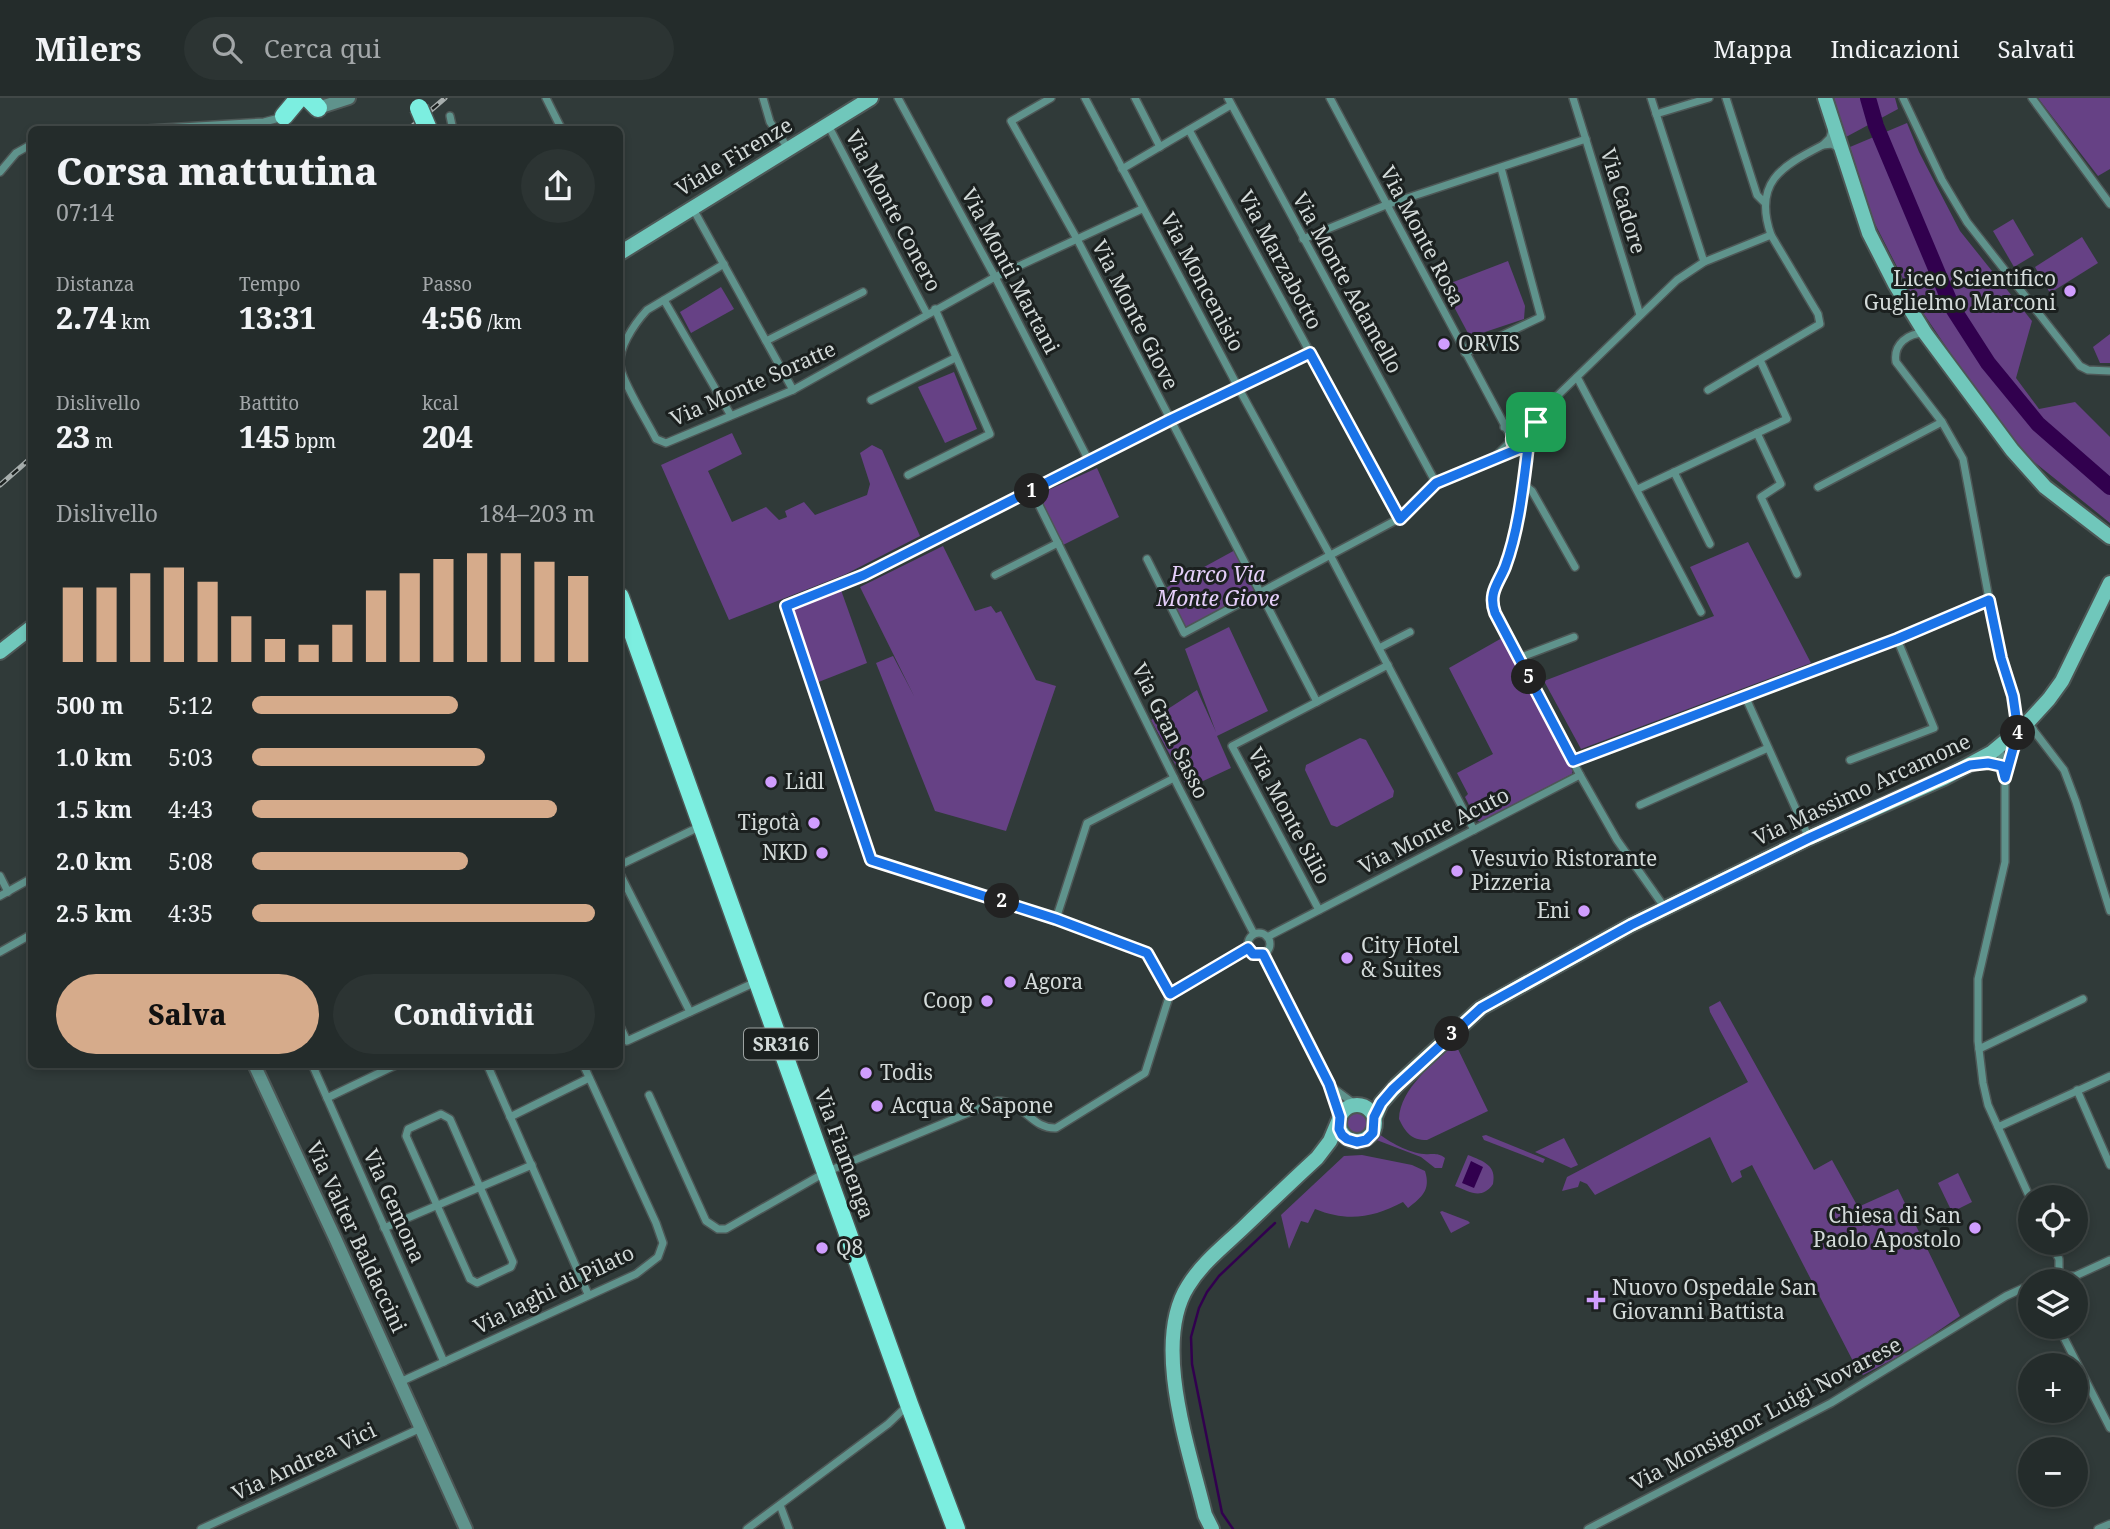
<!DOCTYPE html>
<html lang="it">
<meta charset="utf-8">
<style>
body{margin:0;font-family:"Noto Serif",serif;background:#2c3433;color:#f1f3f6;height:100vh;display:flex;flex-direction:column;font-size:26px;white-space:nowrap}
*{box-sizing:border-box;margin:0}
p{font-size:23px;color:#a3a7a9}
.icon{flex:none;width:38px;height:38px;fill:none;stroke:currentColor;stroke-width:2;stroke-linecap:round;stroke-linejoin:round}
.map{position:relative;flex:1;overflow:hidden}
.side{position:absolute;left:28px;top:28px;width:595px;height:942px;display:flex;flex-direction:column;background:#242c2b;border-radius:10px;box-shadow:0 4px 10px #0003,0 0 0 2px #414847}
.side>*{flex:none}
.tools{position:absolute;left:2018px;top:1087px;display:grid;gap:14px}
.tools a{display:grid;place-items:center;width:70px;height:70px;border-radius:50%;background:#242c2b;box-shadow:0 4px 10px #0003,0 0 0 2px #414847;font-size:35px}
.pin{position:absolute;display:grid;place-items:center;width:60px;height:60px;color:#fff;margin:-30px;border-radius:14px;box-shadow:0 4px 10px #0006}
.km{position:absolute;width:35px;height:35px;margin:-18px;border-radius:50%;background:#222;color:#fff;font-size:19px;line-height:35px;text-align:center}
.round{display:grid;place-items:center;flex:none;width:74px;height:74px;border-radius:37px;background:#2c3433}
.overview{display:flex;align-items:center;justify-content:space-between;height:119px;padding:0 28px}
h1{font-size:38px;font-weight:800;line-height:52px}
.metrics{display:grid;grid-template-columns:repeat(3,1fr);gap:10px;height:119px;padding:7px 28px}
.metrics div{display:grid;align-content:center}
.metrics b{font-size:30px;font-weight:800}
.metrics small{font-size:19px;font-weight:400}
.metrics p{font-size:19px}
.chart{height:196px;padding:14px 28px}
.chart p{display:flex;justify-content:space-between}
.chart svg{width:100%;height:126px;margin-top:7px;stroke:#d6ab8b;stroke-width:6}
.primary-button{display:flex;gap:14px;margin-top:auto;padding:14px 28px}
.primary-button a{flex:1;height:80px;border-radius:42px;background:#d6ab8b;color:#111;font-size:28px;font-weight:800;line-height:80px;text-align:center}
.primary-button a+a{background:#2c3433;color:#f1f3f6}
ul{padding:0 28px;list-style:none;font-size:23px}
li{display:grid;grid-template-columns:112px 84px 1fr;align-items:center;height:52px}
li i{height:18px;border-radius:9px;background:#d6ab8b}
header{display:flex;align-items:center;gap:42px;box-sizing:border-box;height:98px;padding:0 35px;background:#242c2b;border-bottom:2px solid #414847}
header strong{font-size:33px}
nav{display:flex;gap:38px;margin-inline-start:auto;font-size:24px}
.search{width:490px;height:63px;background:#2c3433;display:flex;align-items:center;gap:18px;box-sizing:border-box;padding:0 24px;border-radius:38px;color:#a3a7a9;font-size:26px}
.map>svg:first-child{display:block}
.green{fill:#664185}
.water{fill:#31004e}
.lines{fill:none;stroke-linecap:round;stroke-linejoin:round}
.stream{stroke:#31004e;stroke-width:2.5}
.river{stroke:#31004e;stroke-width:16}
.minor-casing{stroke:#4d5756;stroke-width:10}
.tertiary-casing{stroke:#4d5756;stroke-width:16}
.secondary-casing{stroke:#4d5756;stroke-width:18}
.primary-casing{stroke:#4d5756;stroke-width:21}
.minor{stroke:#5f938c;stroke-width:7}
.tertiary{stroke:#5f938c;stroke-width:12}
.secondary{stroke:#70c7bb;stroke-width:14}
.primary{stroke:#7ceee0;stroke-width:18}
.rail-casing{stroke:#a7aead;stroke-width:5}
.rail{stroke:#1b201f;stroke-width:2.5;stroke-dasharray:8;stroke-linecap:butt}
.primary-bridge-casing{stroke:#4d5756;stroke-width:21;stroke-linecap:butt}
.primary-bridge{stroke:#7ceee0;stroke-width:18}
.route-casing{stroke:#fff;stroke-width:14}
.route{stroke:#1a73e8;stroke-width:9}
.poi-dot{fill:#d09dfe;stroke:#1b201f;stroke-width:2.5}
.labels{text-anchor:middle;stroke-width:6;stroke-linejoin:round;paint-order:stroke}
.shield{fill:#1b201f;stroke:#9ca2a1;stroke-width:2}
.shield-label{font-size:19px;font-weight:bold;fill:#d3dad9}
.street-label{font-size:21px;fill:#d3dad9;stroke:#1b201f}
.poi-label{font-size:21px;fill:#d3dad9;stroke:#1b201f;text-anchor:start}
.park-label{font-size:21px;font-style:italic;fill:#e5cffa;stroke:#1b201f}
</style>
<header>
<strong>Milers</strong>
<div class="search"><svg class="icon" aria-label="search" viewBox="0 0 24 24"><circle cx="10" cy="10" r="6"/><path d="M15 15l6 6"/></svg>Cerca qui</div>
<nav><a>Mappa</a><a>Indicazioni</a><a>Salvati</a></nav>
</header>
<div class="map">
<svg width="2110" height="1431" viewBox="0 0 2110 1431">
<rect width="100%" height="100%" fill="#303a39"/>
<g class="green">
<polygon points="1834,0 1895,0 1898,11 1846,39"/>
<polygon points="2038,0 2110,0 2110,71 2098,78"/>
<polygon points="1907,25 1919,54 1960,133 2032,223 2016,280 2039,311 2075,304 2110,339 2110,425 2028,359 1972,287 1913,200 1873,122 1850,49"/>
<polygon points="2013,121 2034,157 2014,169 1993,133"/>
<polygon points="2082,139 2098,165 2050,195 2035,169"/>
<polygon points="1508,163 1525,208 1524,221 1470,239 1443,188"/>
<polygon points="721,189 734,211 691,235 680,214"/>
<polygon points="2110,236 2110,265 2100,265 2093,249"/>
<polygon points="954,274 977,331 945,345 918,289"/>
<polygon points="732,335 742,356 708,373 732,424 766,409 779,422 787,419 785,413 804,404 815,417 867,397 870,386 860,355 872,347 882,352 920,438 846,476 729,522 661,367"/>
<polygon points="1097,370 1119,419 1063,447 1043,407 1046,393"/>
<polygon points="1748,444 1811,565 1581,651 1544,583 1714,518 1690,469"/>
<polygon points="943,448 975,513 991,508 996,515 1001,513 1036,582 1056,588 1006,733 935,713 876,565 893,558 914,598 860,489"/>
<polygon points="1237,451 1260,495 1184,535 1162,492"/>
<polygon points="841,492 867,565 816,585 792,519 795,510"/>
<polygon points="1229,529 1268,613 1217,638 1231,670 1188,690 1151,622 1197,592 1216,634 1185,551"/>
<polygon points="1502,540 1573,671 1572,676 1480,724 1476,721 1465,699 1468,696 1457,675 1493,656 1449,570"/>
<polygon points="1360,640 1366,642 1394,693 1393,699 1337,729 1331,727 1305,672 1306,667"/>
<polygon points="1720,903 1814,1072 1832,1062 1858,1109 1898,1091 1960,1218 1909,1253 1863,1277 1856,1269 1752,1067 1740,1073 1742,1079 1732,1085 1710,1039 1595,1097 1587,1086 1580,1083 1578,1089 1562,1093 1567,1079 1748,984 1710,914 1709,909"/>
<path d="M1455 945 1488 1013 1427 1042C1411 1042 1406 1035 1399 1021 1400 990 1434 966 1455 945Z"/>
<circle cx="1357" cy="1025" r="13"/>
<path d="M1378 1035C1389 1044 1409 1055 1424 1056 1432 1057 1437 1054 1445 1060L1442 1070H1435L1421 1059 1374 1041Z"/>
<polygon points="1486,1037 1545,1061 1543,1065 1484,1042 1482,1038"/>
<polygon points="1564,1040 1578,1067 1571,1070 1535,1054"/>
<path d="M1362 1057 1412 1067 1425 1073C1431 1092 1422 1099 1408 1110L1403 1104C1373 1120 1347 1124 1315 1111L1308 1125 1301 1123 1289 1151 1281 1117 1344 1058Z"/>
<path d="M1468 1057C1483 1063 1497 1067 1493 1086 1482 1102 1470 1094 1455 1088Z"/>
<polygon points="1958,1075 1972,1104 1952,1114 1938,1085"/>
<polygon points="1442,1113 1468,1123 1470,1125 1451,1135 1440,1114"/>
</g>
<polygon class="water" points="1471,1063 1483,1069 1474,1090 1462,1085"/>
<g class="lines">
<polyline class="stream" points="1233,1431 1222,1415 1192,1266 1191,1239 1199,1210 1207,1194 1219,1178 1275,1125"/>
<polyline class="river" points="1868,0 1876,28 1952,209 1988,265 2038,326 2110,389"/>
<defs>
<g id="minor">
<polyline points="546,0 562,32"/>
<polyline points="763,0 770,24 788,50"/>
<polyline points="898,0 995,179 1089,363"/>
<polyline points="1051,0 1011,23 1077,141 1317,604"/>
<polyline points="1085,0 1238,289 1330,457 1474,732"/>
<polyline points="1135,0 1160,49"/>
<polyline points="1228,0 1436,385"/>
<polyline points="1330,0 1511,339"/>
<polyline points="1573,0 1640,217"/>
<polyline points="1651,0 1704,164"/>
<polyline points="1726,0 1757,97 1765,105"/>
<polyline points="1903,0 1942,82 1967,124 2080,268 2088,272 2110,273"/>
<polyline points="2032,0 2110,106"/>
<polyline points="1656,16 1709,0"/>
<polyline points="450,18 453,32"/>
<polyline points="828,27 927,216"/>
<polyline points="1833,29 1830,40 1823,47 1832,46 1840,51"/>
<polyline points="131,32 264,24 283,19"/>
<polyline points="1189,32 1400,420"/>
<polyline points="1122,71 1231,7"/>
<polyline points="0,74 16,55 32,46"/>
<polyline points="692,109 793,292"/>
<polyline points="1303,141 1386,107 1586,41"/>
<path d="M724 166 647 212C635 225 615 253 621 272 626 290 647 323 656 341L666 345 793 292 995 179 1142 111"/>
<polyline points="664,202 730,316"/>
<path d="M1925 235C1908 235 1893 246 1896 264L1942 324 1963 361 1995 533 2013 598 2017 632"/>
<polyline points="766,243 863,194"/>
<polyline points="1465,255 1541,219 1501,70"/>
<polyline points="1577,279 1701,514"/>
<polyline points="1708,292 1820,226 1818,216 1771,137"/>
<polyline points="871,302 955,260"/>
<path d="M1541 315 1533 329 1532 344 1527 349C1523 389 1519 431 1505 469 1498 487 1488 495 1495 515L1580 677 1617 742 1665 810"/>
<path d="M1504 329 1524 330 1677 182 1704 164 1771 137C1753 85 1780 69 1823 47"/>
<polyline points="1757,335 1781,386 1761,399 1797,476"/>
<polyline points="1497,357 1511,343"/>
<polyline points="1674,374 1710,446"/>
<polyline points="908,377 990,336 935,211"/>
<polyline points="1523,386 1532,393 1575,469"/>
<polyline points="1818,389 1942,324"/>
<polyline points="1638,391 1787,321 1760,262"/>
<polyline points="1032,393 1178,688 1254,836"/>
<polyline points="1147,461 1184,535 1400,420 1436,385 1518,350"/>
<polyline points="995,477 1058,445"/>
<polyline points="1379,550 1410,534"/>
<polyline points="1519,560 1574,539"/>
<polyline points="1745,598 1809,740"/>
<polyline points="2031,629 2064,672 2076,704 2110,813"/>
<polyline points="1850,662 1934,630 1897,541"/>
<polyline points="1573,663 1897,541 1989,502"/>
<polyline points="2005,679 2014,650"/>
<polyline points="1640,707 1768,650"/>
<polyline points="620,767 701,728"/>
<polyline points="620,776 690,914"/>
<polyline points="0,778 8,794"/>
<polyline points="0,798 32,780"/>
<polyline points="1319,812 1232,648 1388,567"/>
<polyline points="1056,821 1087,725 1174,680"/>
<circle cx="1259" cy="846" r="11"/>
<polyline points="1267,839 1580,677"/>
<polyline points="0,854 32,836"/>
<polyline points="1263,856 1329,986 1340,1019"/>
<polyline points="1170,896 1148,855 1056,821 871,762 786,508 864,477 1169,322 1310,255"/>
<polyline points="620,928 627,943 758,883"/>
<polyline points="1979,951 2083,901"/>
<polyline points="312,966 444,1264"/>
<polyline points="487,966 588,1196"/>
<polyline points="1329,987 1356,1007"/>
<polyline points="2077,992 2110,1067"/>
<path d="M649 997 706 1123 718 1131H726L826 1074 997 1003C1024 1003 1031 1031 1056 1030L1145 975 1170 896 1248 850"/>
<polyline points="327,1000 398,966"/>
<polygon points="441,1016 450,1021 513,1164 511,1169 477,1185 470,1181 406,1038 408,1031"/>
<polyline points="510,1019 589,980"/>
<polyline points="1998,1029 2110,978"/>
<polyline points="2030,1100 1988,1007 1983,985 1978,943 1978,881 2005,764 2005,680 2000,653 2002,646 2008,648 2012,655 2033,631"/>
<polyline points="384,1130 532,1067"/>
<polyline points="2050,1144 2059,1161 2059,1183"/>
<polyline points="2038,1183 2047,1178 2075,1178 2110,1162"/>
<polyline points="2058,1228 2110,1330"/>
<polyline points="400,1284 636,1176 658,1159 663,1145 656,1125 583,966"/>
<polyline points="780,1407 789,1431"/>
<polyline points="201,1431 421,1330"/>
<polyline points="747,1431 888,1326 908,1307"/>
<polyline points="1588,1431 1831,1305 2006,1198 2030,1187"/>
<polyline points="2098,1431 2110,1426"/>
</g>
<g id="tertiary">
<polyline points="318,10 349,0"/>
<polyline points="254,966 335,1140 466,1431"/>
</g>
<g id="secondary">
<polyline points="1825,0 1869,135 1895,186 1925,235 2012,352 2045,389 2110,439"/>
<polyline points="620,155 871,0"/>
<polyline points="0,554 32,529"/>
<circle cx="1357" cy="1025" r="18"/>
<polyline points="1375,1019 1381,1005 1397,987 1481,910 1631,827 1809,740 1944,680 1991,655 2028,624 2049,601 2062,583 2110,485"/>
<path d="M1212 1431 1205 1417C1190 1354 1151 1246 1188 1188 1202 1165 1224 1148 1243 1130 1268 1106 1292 1083 1317 1060L1330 1043 1340 1019"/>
</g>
<g id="primary">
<polyline points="308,0 318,10"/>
<polyline points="284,18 299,0"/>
<polyline points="620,499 909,1306 956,1431"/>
</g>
</defs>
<use href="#minor" class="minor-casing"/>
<use href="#tertiary" class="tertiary-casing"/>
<use href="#secondary" class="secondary-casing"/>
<use href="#primary" class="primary-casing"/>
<use href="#minor" class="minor"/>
<use href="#tertiary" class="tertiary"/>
<use href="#secondary" class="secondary"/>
<use href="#primary" class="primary"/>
<defs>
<g id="rail">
<polyline points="408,32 445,0"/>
<polyline points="0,387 32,359"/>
</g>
</defs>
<use href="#rail" class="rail-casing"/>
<use href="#rail" class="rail"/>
<defs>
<polyline id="primary-bridge" points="419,10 428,31"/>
</defs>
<use href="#primary-bridge" class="primary-bridge-casing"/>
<use href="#primary-bridge" class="primary-bridge"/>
</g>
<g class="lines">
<defs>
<path id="route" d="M1536 324 1532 344 1528 349 1518 351 1436 385 1400 421 1310 255 1170 322 864 477 786 508 871 762 1056 821 1147 855 1170 896 1248 850 1253 856H1263L1329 986 1340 1019 1339 1031 1342 1037 1347 1041 1357 1044 1366 1042 1373 1035 1374 1019 1381 1005 1393 991 1481 910 1631 827 1809 740 1970 667 1988 665 2002 668 2005 680 2018 633 2013 598 2001 560 1989 502 1897 541 1573 663 1495 515C1488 495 1498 486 1505 469 1519 431 1523 389 1528 349 1515 354 1508 344 1514 333L1524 330 1541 314 1536 324"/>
</defs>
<use href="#route" class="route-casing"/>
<use href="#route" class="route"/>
</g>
<g class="poi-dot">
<circle cx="2070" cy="193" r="7"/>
<circle cx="1444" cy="246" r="7"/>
<circle cx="771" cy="684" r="7"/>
<circle cx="814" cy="725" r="7"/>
<circle cx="822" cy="755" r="7"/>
<circle cx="1457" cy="773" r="7"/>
<circle cx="1584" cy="813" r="7"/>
<circle cx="1347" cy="860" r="7"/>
<circle cx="1010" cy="884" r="7"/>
<circle cx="987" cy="903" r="7"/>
<circle cx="866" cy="975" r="7"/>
<circle cx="877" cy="1008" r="7"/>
<circle cx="1975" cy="1130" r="7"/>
<circle cx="822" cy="1150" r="7"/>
<path d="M1592.5 1191.5h7v7h7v7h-7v7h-7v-7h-7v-7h7z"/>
</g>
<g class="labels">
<rect class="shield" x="744" y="930.5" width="74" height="31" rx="5"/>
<g class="shield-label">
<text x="781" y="953">SR316</text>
</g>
<g class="street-label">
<text transform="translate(734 59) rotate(-31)" y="7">Viale Firenze</text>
<text transform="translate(1623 103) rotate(73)" y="7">Via Cadore</text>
<text transform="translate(893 113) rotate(62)" y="7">Via Monte Conero</text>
<text transform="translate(1422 138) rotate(62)" y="7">Via Monte Rosa</text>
<text transform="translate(1280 162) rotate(62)" y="7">Via Marzabotto</text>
<text transform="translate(1010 173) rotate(62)" y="7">Via Monti Martani</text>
<text transform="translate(1202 184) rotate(62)" y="7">Via Moncenisio</text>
<text transform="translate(1347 185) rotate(61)" y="7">Via Monte Adamello</text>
<text transform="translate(1135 217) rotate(63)" y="7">Via Monte Giove</text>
<text transform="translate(753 286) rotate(-24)" y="7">Via Monte Soratte</text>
<text transform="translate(1170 633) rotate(64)" y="7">Via Gran Sasso</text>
<text transform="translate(1862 692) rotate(-25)" y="7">Via Massimo Arcamone</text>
<text transform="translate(1289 718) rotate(62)" y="7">Via Monte Silio</text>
<text transform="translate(1434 733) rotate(-27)" y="7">Via Monte Acuto</text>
<text transform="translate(844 1056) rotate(70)" y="7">Via Fiamenga</text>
<text transform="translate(394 1108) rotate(66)" y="7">Via Gemona</text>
<text transform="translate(356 1139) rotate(65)" y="7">Via Valter Baldaccini</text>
<text transform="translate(554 1192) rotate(-26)" y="7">Via laghi di Pilato</text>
<text transform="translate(1766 1316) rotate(-28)" y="7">Via Monsignor Luigi Novarese</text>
<text transform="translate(304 1364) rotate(-25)" y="7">Via Andrea Vici</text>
</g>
<g class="poi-label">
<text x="2056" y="188" text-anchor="end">Liceo Scientifico<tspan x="2056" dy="24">Guglielmo Marconi</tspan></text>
<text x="1458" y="253">ORVIS</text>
<text x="785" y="691">Lidl</text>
<text x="800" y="732" text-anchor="end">Tigotà</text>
<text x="808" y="762" text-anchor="end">NKD</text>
<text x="1471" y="768">Vesuvio Ristorante<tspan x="1471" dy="24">Pizzeria</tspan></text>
<text x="1570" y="820" text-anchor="end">Eni</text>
<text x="1361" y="855">City Hotel<tspan x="1361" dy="24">&amp; Suites</tspan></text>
<text x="1024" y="891">Agora</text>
<text x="973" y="910" text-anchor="end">Coop</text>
<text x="880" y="982">Todis</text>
<text x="891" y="1015">Acqua &amp; Sapone</text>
<text x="1961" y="1125" text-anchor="end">Chiesa di San<tspan x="1961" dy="24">Paolo Apostolo</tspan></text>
<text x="836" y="1157">Q8</text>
<text x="1612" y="1197">Nuovo Ospedale San<tspan x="1612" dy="24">Giovanni Battista</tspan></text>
</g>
<g class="park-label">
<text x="1218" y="484">Parco Via<tspan x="1218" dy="24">Monte Giove</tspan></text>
</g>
</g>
</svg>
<div class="tools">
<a><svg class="icon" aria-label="locate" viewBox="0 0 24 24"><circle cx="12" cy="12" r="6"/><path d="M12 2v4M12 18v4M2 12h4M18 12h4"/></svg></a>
<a><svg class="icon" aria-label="layers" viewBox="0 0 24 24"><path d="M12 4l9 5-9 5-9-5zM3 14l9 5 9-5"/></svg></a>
<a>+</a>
<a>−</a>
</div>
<div class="pin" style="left:1536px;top:324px;background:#1e9e55"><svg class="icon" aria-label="arrive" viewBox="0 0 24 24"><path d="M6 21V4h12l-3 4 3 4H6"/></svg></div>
<b class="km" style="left:1032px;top:393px">1</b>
<b class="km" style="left:1002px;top:803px">2</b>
<b class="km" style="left:1452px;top:936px">3</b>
<b class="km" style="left:2018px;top:635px">4</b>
<b class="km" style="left:1529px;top:579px">5</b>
<section class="side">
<div class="overview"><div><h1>Corsa mattutina</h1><p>07:14</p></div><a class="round"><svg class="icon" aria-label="share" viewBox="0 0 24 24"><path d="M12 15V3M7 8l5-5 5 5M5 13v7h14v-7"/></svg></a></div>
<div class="metrics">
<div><p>Distanza</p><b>2.74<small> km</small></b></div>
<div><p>Tempo</p><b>13:31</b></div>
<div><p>Passo</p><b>4:56<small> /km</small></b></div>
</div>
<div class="metrics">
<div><p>Dislivello</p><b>23<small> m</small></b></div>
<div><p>Battito</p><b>145<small> bpm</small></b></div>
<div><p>kcal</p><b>204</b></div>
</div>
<div class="chart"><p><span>Dislivello</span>184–203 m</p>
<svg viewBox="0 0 160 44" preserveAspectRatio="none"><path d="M5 44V18M15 44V18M25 44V13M35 44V11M45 44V16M55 44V28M65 44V36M75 44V38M85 44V31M95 44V19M105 44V13M115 44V8M125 44V6M135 44V6M145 44V9M155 44V14"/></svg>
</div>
<ul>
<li><b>500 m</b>5:12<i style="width:60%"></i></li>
<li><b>1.0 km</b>5:03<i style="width:68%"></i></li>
<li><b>1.5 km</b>4:43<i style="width:89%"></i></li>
<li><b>2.0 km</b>5:08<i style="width:63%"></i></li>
<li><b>2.5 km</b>4:35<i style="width:100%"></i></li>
</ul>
<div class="primary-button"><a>Salva</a><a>Condividi</a></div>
</section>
</div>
